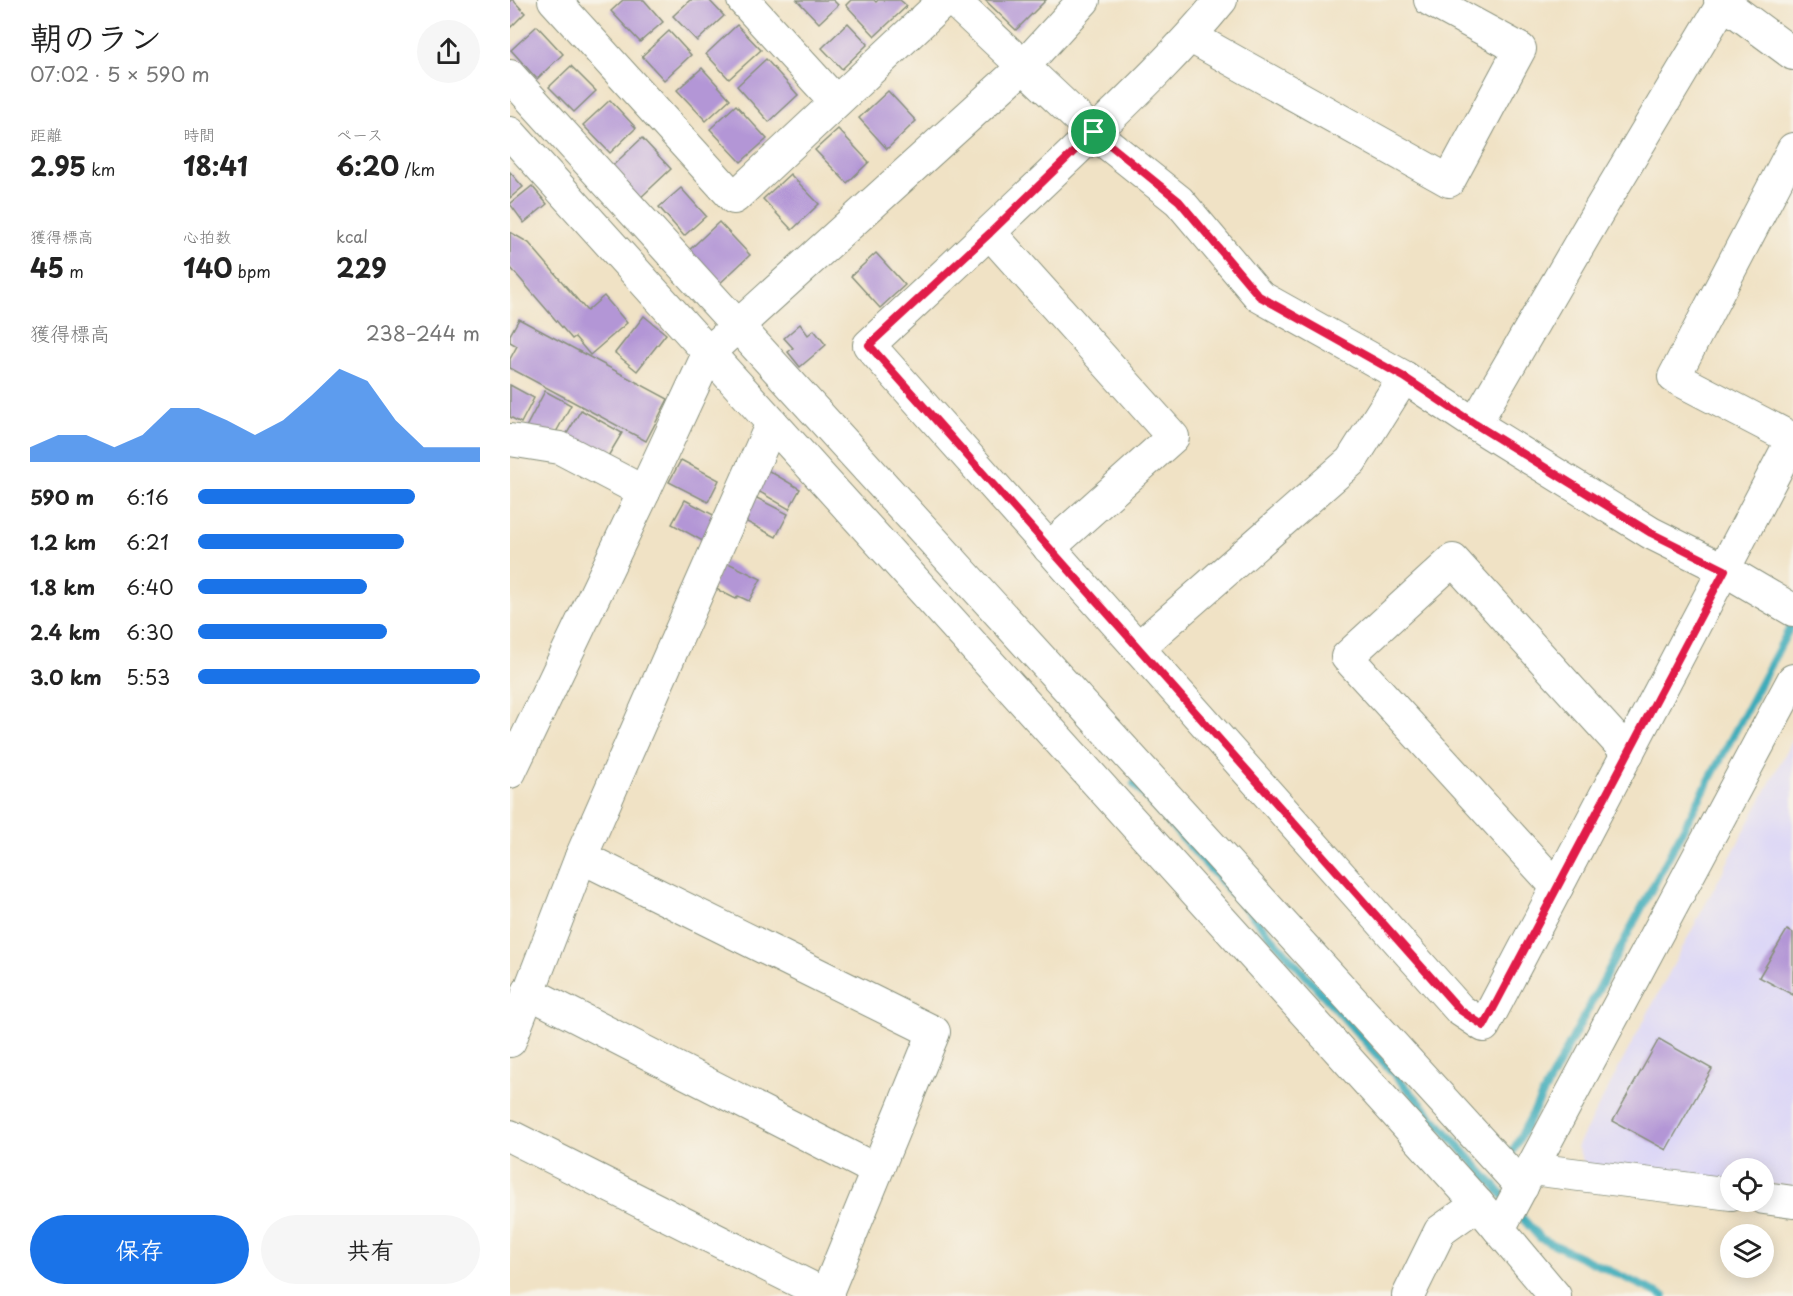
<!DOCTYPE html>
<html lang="ja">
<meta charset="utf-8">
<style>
body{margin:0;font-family:"Playpen Sans","Klee One",sans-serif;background:#f6f6f6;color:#222;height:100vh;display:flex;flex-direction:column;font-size:22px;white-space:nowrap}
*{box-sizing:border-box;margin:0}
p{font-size:20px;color:#767676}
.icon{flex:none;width:33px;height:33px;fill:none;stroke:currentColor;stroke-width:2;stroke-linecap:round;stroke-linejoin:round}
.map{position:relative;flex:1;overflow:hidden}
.drawer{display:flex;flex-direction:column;background:#fff;width:510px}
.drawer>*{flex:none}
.controls{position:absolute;left:1210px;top:1158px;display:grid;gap:12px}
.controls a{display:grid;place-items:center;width:54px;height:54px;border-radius:50%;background:#fff;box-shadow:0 3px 15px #0003;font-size:30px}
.pin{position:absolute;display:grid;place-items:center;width:51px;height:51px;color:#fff;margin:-26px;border:3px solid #fff;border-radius:50%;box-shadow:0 2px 6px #0007}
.round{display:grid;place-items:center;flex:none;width:63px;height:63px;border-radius:32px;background:#f6f6f6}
.headline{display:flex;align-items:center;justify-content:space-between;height:102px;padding:0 30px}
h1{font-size:33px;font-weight:700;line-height:45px}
.figures{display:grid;grid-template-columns:repeat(3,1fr);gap:9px;height:102px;padding:6px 30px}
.figures div{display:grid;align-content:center}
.figures b{font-size:26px;font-weight:700}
.figures small{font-size:16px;font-weight:400}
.figures p{font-size:16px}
.chart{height:168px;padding:12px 30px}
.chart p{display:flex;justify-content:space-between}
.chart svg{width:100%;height:108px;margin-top:6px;fill:#1a73e8;opacity:.7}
.primary-button{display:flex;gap:12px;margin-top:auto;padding:12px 30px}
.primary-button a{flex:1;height:69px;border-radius:36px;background:#1a73e8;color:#fff;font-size:24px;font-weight:700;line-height:69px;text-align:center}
.primary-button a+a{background:#f6f6f6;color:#222}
ul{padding:0 30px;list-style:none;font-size:20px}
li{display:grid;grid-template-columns:96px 72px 1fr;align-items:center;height:45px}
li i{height:15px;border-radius:8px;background:#1a73e8}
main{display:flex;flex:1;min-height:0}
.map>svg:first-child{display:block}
.built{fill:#dbd6f7}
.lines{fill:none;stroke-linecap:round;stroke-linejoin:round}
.stream{stroke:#3dacba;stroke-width:8}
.building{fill:#b396d6}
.minor-casing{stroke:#88907c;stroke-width:34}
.minor{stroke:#fff;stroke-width:32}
.route-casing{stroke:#fff;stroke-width:12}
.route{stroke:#e11d48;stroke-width:8}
</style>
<main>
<section class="drawer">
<div class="headline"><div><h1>朝のラン</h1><p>07:02 · 5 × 590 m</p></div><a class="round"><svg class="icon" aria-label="share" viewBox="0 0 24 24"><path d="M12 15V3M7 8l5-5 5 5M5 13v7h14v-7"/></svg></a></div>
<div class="figures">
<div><p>距離</p><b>2.95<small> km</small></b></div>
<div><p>時間</p><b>18:41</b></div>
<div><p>ペース</p><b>6:20<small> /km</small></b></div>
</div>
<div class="figures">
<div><p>獲得標高</p><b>45<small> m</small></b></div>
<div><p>心拍数</p><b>140<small> bpm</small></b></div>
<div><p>kcal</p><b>229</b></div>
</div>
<div class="chart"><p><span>獲得標高</span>238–244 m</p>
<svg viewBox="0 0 160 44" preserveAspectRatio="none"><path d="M0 44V38L10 33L20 33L30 38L40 33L50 22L60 22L70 27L80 33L90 27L100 17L110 6L120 11L130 27L140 38L150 38L160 38V44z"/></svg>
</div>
<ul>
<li><b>590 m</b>6:16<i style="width:77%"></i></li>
<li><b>1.2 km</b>6:21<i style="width:73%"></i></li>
<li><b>1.8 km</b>6:40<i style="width:60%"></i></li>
<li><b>2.4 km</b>6:30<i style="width:67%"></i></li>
<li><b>3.0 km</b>5:53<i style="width:100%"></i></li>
</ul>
<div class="primary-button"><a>保存</a><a>共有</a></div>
</section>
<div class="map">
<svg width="1283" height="1296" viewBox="0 0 1283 1296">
<rect width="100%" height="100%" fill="#f7f3e8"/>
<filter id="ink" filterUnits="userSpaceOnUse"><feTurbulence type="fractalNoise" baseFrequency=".0167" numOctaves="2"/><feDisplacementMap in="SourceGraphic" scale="12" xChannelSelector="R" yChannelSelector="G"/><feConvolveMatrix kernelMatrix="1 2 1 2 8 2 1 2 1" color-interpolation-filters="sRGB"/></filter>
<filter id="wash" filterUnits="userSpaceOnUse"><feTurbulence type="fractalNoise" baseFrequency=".008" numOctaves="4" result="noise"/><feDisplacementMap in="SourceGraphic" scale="24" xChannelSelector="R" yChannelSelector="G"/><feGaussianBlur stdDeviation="1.35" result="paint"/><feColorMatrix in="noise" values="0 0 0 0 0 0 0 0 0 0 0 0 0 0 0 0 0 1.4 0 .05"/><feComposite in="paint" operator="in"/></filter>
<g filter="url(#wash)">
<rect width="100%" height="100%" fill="#f0e2c5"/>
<polygon class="built" points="1283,739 1283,1186 1254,1184 1254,1168 1221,1168 1221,1181 1076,1167 1067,1147"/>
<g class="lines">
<g class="stream">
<polyline points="624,784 998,1201"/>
<polyline points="997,1162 1283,622"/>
<polyline points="1006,1211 1030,1238 1154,1296"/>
</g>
</g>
<g id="blocks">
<g class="building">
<polygon points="0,0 3,0 15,13 0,28"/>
<polygon points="113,0 134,0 153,22 130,42 101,11"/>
<polygon points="180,0 199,0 214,16 187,41 163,16"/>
<polygon points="287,0 323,0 328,5 309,23"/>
<polygon points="341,0 364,0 366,2 368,0 390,0 397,6 365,36 336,5"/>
<polygon points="475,0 536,0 506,30"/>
<polygon points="338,23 358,44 332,69 312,48"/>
<polygon points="227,25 251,50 219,79 196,54"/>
<polygon points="27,26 53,54 27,79 1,50"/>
<polygon points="159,31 181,55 154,80 132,56"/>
<polygon points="256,59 288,95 259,122 227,86"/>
<polygon points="61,66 86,91 64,112 39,87"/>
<polygon points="192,68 220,99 196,121 167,90"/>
<polygon points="378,91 406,121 377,149 349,118"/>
<polygon points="100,100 126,128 100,153 73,125"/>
<polygon points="226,105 257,139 231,162 200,129"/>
<polygon points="328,129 359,162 337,183 305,150"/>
<polygon points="132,138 161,169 127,201 98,170"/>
<polygon points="0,172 13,187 0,198"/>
<polygon points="280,174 309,204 282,230 253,199"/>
<polygon points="22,186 37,204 14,223 0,204"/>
<polygon points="171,188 196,216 174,236 149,207"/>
<polygon points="209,222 240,255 205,288 174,255"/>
<polygon points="0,232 19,243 77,311 94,296 117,323 80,355 65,337 62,339 0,267"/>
<polygon points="366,253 395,285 370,308 341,276"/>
<polygon points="134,316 156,334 127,371 105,353"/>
<polygon points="9,319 158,399 136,441 0,368 0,359 7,346 0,342 0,335"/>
<polygon points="290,324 298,335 304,330 316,345 290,367 278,352 283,348 274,338"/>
<polygon points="0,385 24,398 11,423 0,417"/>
<polygon points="35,391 61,405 40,443 15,429"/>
<polygon points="71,410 112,433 97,458 56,435"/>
<polygon points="171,460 209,480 198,502 159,482"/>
<polygon points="254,468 290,489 279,509 243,488"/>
<polygon points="241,495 278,514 266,537 229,518"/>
<polygon points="175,500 211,519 198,544 162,524"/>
<polygon points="214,561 251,579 239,601 228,596 226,599 202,587"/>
<polygon points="1277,930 1283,933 1283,995 1249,977"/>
<polygon points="1149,1039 1202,1069 1156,1150 1103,1121"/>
</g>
</g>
</g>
<g filter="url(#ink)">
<use href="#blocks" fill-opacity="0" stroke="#88907c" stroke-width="1.5"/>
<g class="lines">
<defs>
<g id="minor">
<polyline points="44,0 224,198 435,0"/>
<polyline points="233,0 326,102"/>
<polyline points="443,0 584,133 669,201 749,296 894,377 965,424 1141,533 1215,570 1283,610"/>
<path d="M711 0C667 54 616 102 565 151 497 216 428 281 359 345L950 1010 974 1026 1283 438"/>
<polyline points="1210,0 1283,54"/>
<polyline points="681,37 939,181 1010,49 920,0"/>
<polyline points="0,76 1012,1187"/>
<polyline points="0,133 968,1204 1045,1296"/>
<polyline points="480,233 663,437 539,548"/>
<polyline points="965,424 1087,214 1215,0"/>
<polyline points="1283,439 1164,377 1283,149"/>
<polyline points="0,440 50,448 134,492"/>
<polyline points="628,648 841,461 894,377"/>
<polyline points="0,772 134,492 199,352 513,67 574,0"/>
<polyline points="71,857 424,1032 316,1295"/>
<polyline points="1047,887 837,657 943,560 1118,753"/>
<polyline points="18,992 366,1170"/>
<polyline points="0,1041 71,857 262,423"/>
<polyline points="0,1136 318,1296"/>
<polyline points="1022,1169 1221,1194"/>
<polyline points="1254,1198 1283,1202"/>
<polyline points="989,1229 1283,680"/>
<polyline points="898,1296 930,1231 968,1204"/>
</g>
</defs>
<use href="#minor" class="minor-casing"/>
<use href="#minor" class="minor"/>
</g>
</g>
<g class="lines" filter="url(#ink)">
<defs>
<polygon id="route" points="584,132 669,201 749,296 894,377 965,424 1141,533 1215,570 974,1026 950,1010 359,345 480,233"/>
</defs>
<use href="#route" class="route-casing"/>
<use href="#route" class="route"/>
</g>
</svg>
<div class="controls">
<a><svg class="icon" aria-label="locate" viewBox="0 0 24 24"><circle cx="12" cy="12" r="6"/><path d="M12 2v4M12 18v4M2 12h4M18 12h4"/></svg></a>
<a><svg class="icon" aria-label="layers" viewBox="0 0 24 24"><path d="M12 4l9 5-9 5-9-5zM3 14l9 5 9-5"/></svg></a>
</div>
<div class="pin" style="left:584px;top:132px;background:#1e9e55"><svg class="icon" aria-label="arrive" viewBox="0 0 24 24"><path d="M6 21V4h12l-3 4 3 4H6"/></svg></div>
</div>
</main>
